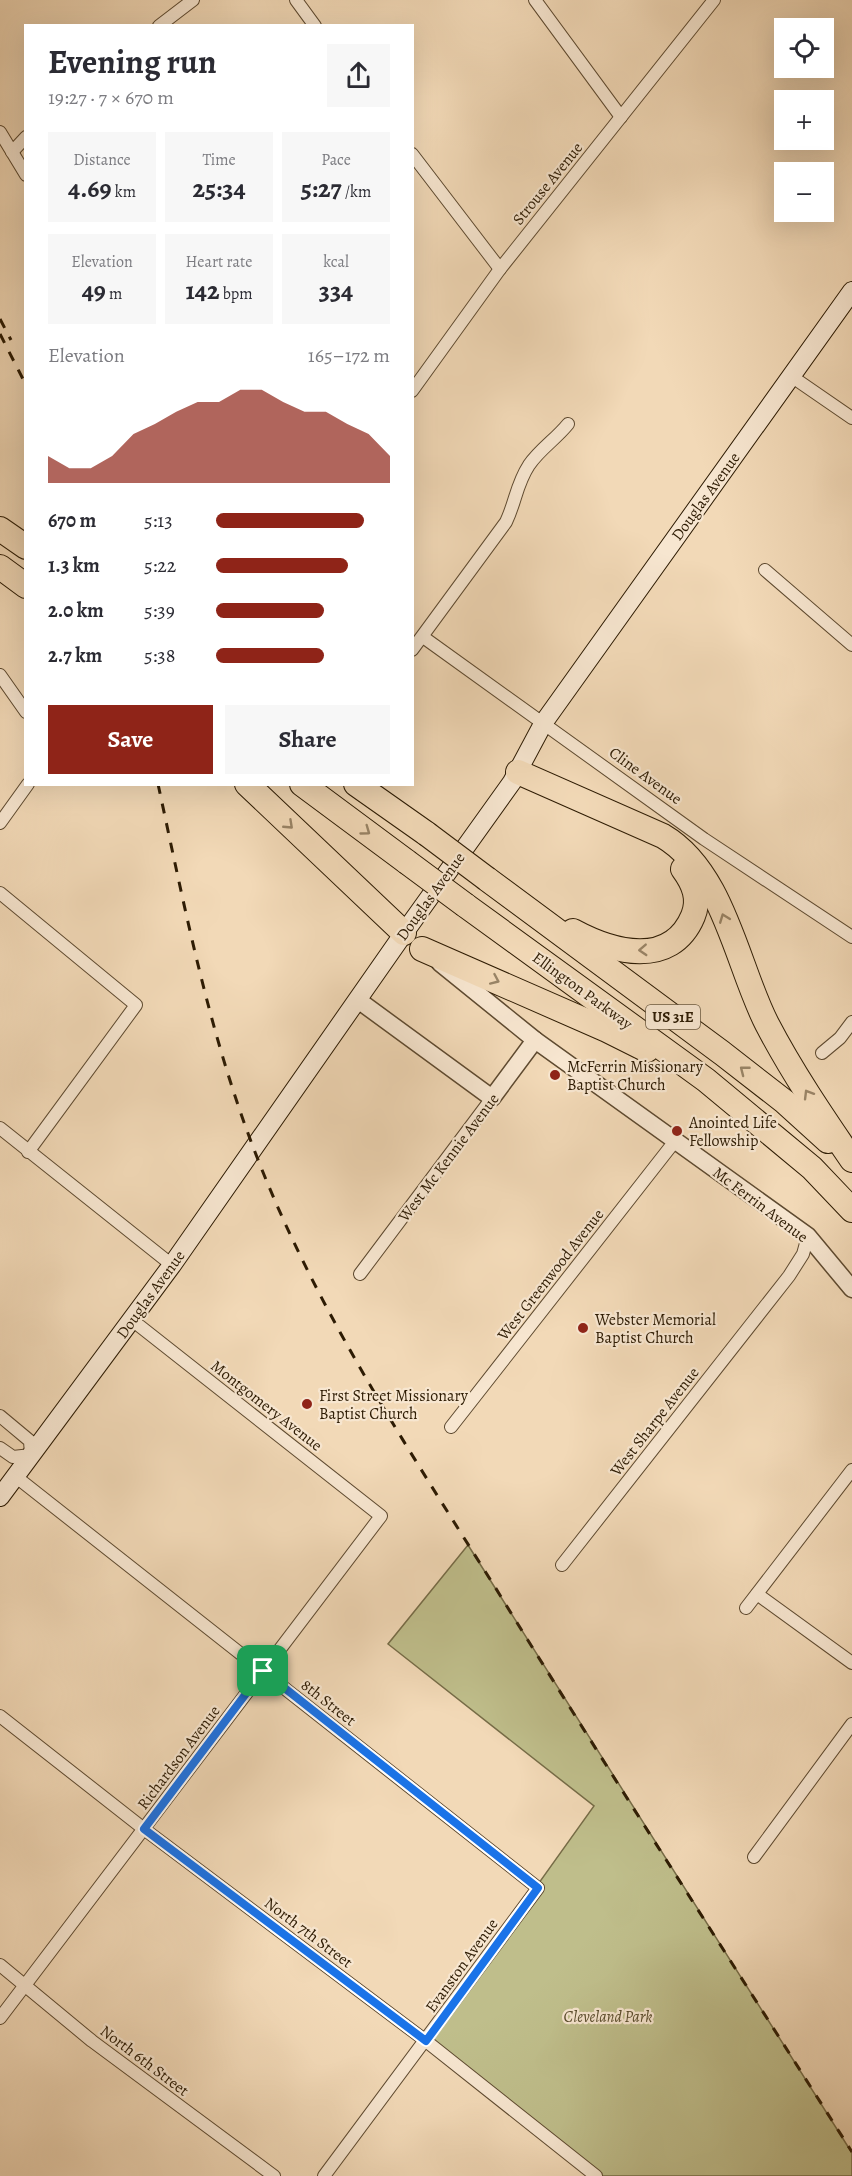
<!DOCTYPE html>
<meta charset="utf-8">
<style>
body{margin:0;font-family:Alegreya,serif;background:#f7f7f7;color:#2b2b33;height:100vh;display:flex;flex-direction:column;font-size:22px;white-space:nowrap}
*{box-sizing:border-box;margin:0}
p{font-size:20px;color:#7c7c81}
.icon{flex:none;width:33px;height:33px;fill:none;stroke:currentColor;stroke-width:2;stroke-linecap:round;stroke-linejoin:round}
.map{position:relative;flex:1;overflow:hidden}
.details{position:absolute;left:24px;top:24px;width:390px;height:762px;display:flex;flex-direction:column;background:#fff;border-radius:0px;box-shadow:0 6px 24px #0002}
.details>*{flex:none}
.buttons{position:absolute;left:774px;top:18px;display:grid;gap:12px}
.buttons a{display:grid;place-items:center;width:60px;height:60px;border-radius:0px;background:#fff;box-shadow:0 6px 24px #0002;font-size:30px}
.pin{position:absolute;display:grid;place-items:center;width:51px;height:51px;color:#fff;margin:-26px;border-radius:12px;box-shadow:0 3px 9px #0006}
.round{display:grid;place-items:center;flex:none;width:63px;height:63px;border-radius:0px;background:#f7f7f7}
.overview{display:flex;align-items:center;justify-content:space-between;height:102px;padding:0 24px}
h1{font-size:33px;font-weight:600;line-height:45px}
.figures{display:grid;grid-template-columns:repeat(3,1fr);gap:9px;height:102px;padding:6px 24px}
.figures div{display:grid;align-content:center;border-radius:0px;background:#f7f7f7;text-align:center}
.figures b{font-size:26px;font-weight:600}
.figures small{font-size:16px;font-weight:400}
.figures p{font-size:16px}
.chart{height:168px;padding:12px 24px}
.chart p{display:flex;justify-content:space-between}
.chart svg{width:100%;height:108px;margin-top:6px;fill:#8f2418;opacity:.7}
.button{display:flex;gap:12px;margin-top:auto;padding:12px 24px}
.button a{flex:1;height:69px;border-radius:0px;background:#8f2418;color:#fff;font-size:24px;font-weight:600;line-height:69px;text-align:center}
.button a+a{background:#f7f7f7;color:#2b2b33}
ul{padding:0 24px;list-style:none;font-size:20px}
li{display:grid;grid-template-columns:96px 72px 1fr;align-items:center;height:45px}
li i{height:15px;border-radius:8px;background:#8f2418}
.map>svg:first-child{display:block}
.park{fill:#bfbe8b;stroke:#766c47;stroke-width:1.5}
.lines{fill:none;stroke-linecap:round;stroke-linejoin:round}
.minor-casing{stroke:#5e4a30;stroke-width:14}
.tertiary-casing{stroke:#5e4a30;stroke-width:19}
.secondary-casing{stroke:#2d1b03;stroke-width:20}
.motorway-casing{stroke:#2d1b03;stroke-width:26}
.minor{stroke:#f7e6d0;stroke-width:12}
.tertiary{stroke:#f7e6d0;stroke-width:16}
.secondary{stroke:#f7e6d0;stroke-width:18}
.motorway{stroke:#f2d9b7;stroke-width:24}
.rail{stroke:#2d1b03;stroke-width:3;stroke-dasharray:10 10;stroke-linecap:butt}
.motorway-bridge-casing{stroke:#2d1b03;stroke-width:26;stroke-linecap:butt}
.motorway-bridge{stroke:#f2d9b7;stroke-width:24}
.oneway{stroke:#998466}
.route-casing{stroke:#fff;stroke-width:12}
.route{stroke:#1a73e8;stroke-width:8}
.poi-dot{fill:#8f2418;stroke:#f7e6d0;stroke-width:2}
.labels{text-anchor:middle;stroke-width:4.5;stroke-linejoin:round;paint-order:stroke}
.shield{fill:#f7e6d0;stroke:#6a5840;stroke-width:1.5}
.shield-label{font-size:15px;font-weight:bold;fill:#2d1b03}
.street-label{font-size:16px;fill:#2d1b03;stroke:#f7e6d0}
.poi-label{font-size:16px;fill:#2d1b03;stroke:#f7e6d0;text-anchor:start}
.park-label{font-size:16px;font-style:italic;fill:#594c2c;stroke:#f7e6d0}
</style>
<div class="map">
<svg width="852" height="2176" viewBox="0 0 852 2176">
<rect width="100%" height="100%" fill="#f2d9b7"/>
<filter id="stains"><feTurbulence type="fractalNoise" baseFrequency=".00333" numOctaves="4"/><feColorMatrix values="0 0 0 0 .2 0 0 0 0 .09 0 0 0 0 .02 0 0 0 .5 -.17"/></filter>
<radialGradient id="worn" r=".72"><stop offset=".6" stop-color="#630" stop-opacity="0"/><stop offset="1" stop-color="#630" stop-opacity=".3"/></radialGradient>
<polygon class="park" points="468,1545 852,2153 852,2176 596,2176 426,2041 594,1806 388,1644"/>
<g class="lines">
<defs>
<g id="minor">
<polyline points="296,0 315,26"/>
<polyline points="535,0 621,117"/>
<polyline points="159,26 193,0"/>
<polyline points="0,132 26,175"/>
<polyline points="12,152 26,137"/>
<polyline points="412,154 500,269"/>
<polyline points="791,376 852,418"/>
<polyline points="412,391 500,269 714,0"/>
<polyline points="765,570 852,645"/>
<polyline points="423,637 704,839 852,937"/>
<path d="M412 650 506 522C516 501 516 485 529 465 540 449 556 439 568 424"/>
<polyline points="0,675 26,712"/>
<polyline points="0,823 28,784"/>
<polyline points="0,893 136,1005 28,1152"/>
<polyline points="822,1053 840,1038 852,1022"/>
<polyline points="0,1128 172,1265"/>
<polyline points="360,1274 492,1098"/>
<polyline points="0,1416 30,1441 31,1455 13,1457 0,1448"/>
<polyline points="451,1427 675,1141"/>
<polyline points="15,1476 538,1888 324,2176"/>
<polyline points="562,1565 789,1276 803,1254 808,1236"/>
<polyline points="757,1594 852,1663"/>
<polyline points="746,1608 852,1470"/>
<polyline points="0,1716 144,1829 426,2041 596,2176"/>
<polyline points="754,1857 852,1724"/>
<polyline points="0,1965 92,2041 274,2176"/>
<polyline points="0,2018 381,1516 132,1320"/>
</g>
<g id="tertiary">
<polyline points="440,963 535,1040 808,1236 852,1289"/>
<polyline points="358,1000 492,1098 535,1040"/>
</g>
<polyline id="secondary" points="0,1497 172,1265 404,933 512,782 544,722 852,291"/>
<g id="motorway">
<polyline points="0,529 26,547"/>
<polyline points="0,567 26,586"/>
<path d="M518 772 663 836C724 872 737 966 767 1024 792 1072 822 1116 852 1160"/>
<polyline points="247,784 404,933"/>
<polyline points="302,784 407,862"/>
<polyline points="356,784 427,834"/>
<polyline points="487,879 722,1053 785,1102 828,1141"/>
<polyline points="465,905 706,1080 812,1168 852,1210"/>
<path d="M573 931C612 952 671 969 693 916 700 899 694 884 683 869"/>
<polyline points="422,949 607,1030 647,1050"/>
</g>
</defs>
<use href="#minor" class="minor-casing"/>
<use href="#tertiary" class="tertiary-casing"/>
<use href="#secondary" class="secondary-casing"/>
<use href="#motorway" class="motorway-casing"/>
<use href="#minor" class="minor"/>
<use href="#tertiary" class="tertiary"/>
<use href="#secondary" class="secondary"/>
<use href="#motorway" class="motorway"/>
<g class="rail">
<polyline points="0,319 11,340"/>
<polyline points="0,334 26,385"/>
<path d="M158 784C185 909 209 1033 255 1152 315 1308 407 1447 495 1587 612 1777 733 1964 852 2152"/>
</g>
<defs>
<g id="motorway-bridge">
<polyline points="427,834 487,879"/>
<polyline points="407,862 465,905"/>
</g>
</defs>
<use href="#motorway-bridge" class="motorway-bridge-casing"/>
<use href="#motorway-bridge" class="motorway-bridge"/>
</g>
<defs><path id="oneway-chevron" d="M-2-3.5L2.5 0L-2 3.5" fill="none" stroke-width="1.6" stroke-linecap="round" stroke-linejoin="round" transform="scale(1.5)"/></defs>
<g class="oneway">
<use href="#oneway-chevron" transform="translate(289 825) rotate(43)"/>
<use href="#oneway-chevron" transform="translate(366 831) rotate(36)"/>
<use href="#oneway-chevron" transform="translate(724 918) rotate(-111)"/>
<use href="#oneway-chevron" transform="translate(643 950) rotate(177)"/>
<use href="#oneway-chevron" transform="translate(495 980) rotate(24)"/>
<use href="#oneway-chevron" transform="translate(744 1070) rotate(-142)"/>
<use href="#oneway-chevron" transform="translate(808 1094) rotate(-121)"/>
</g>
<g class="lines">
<defs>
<polygon id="route" points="263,1671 538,1888 426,2041 144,1829"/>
</defs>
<use href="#route" class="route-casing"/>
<use href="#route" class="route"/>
</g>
<g class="poi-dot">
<circle cx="555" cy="1075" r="6"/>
<circle cx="677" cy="1131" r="6"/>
<circle cx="583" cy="1328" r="6"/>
<circle cx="307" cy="1404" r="6"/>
</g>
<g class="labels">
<rect class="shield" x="646" y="1005" width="54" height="24" rx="4.5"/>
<g class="shield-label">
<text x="673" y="1022">US 31E</text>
</g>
<g class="street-label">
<text transform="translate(547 183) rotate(-51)" y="6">Strouse Avenue</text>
<text transform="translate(705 496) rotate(-54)" y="6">Douglas Avenue</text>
<text transform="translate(646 775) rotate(36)" y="6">Cline Avenue</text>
<text transform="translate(430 896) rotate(-54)" y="6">Douglas Avenue</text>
<text transform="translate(583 990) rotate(36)" y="6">Ellington Parkway</text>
<text transform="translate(448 1157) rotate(-53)" y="6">West Mc Kennie Avenue</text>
<text transform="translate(761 1204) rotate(37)" y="6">Mc Ferrin Avenue</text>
<text transform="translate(550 1274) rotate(-52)" y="6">West Greenwood Avenue</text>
<text transform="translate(150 1294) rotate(-54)" y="6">Douglas Avenue</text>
<text transform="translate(267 1405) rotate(38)" y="6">Montgomery Avenue</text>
<text transform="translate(654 1421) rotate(-52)" y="6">West Sharpe Avenue</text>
<text transform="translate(329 1702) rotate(38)" y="6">8th Street</text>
<text transform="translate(178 1757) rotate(-53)" y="6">Richardson Avenue</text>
<text transform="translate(309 1932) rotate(37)" y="6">North 7th Street</text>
<text transform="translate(461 1965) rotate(-54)" y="6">Evanston Avenue</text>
<text transform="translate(145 2060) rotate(37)" y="6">North 6th Street</text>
</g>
<g class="poi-label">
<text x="567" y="1072">McFerrin Missionary<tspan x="567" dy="18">Baptist Church</tspan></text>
<text x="689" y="1128">Anointed Life<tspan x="689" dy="18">Fellowship</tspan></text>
<text x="595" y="1325">Webster Memorial<tspan x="595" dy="18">Baptist Church</tspan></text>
<text x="319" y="1401">First Street Missionary<tspan x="319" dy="18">Baptist Church</tspan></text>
</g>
<g class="park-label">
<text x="608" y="2022">Cleveland Park</text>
</g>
</g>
<rect width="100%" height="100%" filter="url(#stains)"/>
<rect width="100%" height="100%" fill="url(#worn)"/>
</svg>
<div class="buttons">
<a><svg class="icon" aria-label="locate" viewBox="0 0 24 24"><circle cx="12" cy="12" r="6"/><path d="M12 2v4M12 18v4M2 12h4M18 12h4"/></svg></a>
<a>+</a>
<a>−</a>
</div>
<div class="pin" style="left:263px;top:1671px;background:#1e9e55"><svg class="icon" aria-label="arrive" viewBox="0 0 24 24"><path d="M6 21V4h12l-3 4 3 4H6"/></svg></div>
<section class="details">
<div class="overview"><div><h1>Evening run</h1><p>19:27 · 7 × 670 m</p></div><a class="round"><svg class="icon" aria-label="share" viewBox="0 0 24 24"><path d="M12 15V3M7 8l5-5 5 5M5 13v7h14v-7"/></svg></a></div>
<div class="figures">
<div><p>Distance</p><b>4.69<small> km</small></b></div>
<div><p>Time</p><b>25:34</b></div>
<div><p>Pace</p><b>5:27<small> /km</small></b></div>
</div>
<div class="figures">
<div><p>Elevation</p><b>49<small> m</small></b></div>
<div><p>Heart rate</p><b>142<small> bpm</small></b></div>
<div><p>kcal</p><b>334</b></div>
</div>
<div class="chart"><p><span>Elevation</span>165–172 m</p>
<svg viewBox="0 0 160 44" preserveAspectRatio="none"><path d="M0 44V33L10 38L20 38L30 33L40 24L50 20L60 15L70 11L80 11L90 6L100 6L110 11L120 15L130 15L140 20L150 24L160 33V44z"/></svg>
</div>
<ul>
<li><b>670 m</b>5:13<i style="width:85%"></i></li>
<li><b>1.3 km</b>5:22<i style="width:76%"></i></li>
<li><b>2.0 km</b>5:39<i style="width:62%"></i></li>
<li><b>2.7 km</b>5:38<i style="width:62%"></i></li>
</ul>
<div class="button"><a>Save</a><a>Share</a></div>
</section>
</div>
